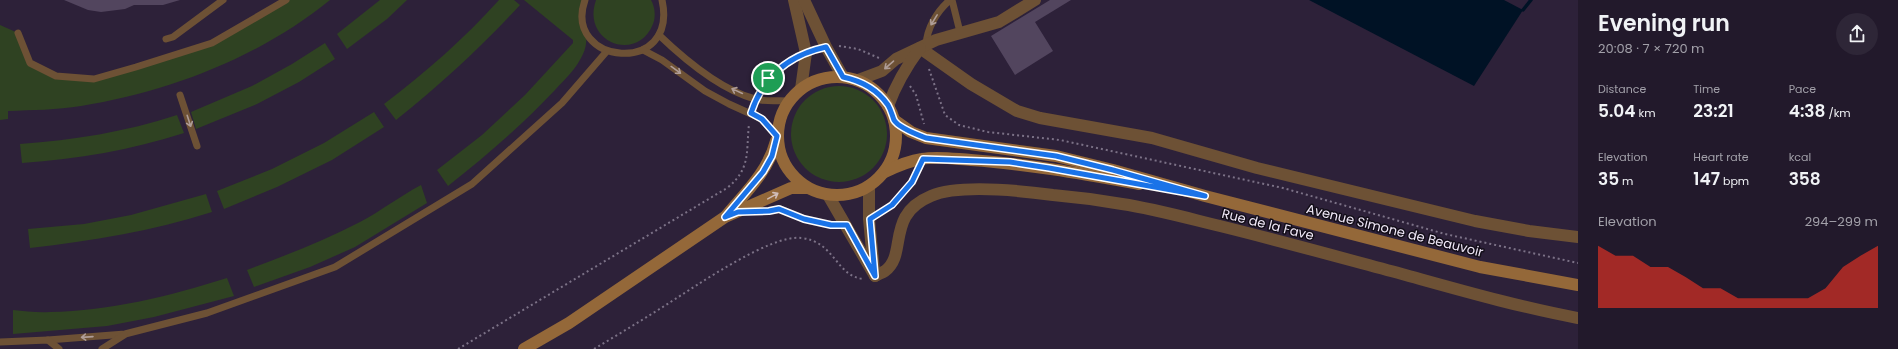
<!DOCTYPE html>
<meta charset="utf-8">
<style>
body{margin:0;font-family:Poppins,sans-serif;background:#2e2637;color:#f1f3f6;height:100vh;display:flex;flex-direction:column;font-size:15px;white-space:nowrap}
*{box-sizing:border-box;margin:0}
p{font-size:13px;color:#a2a0a9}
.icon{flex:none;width:22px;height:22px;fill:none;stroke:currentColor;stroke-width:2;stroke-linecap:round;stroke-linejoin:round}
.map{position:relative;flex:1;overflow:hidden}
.panel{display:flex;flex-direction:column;background:#22192b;width:320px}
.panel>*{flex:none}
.pin{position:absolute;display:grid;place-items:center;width:34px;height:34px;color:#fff;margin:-17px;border:2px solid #fff;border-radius:50%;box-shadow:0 1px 4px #0007}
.round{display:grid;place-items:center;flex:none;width:42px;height:42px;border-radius:21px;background:#2e2637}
.summary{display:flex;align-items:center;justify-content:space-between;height:68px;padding:0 20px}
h1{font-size:22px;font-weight:600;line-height:30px}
.stats{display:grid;grid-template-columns:repeat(3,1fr);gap:6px;height:68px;padding:4px 20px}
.stats div{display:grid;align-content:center}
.stats b{font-size:17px;font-weight:600}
.stats small{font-size:11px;font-weight:400}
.stats p{font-size:11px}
.chart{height:112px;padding:8px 20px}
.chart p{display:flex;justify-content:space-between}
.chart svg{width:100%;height:72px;margin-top:4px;fill:#d93025;opacity:.7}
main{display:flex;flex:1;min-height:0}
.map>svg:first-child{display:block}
.green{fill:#2f4222}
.water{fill:#001225}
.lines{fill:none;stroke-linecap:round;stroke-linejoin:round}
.stream{stroke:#001225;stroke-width:3.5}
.building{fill:#52455e}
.path{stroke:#7c7287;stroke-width:2;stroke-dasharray:2 3;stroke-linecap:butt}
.lane{stroke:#6d5135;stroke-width:7}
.street{stroke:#6d5135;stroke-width:12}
.secondary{stroke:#946839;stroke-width:12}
.oneway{stroke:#af9d97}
.oneway2{stroke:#d0bcb6}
.route-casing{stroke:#fff;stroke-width:8}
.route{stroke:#1a73e8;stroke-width:5}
.labels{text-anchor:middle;stroke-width:3;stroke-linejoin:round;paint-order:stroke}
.street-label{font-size:13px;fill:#f1e9f9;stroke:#130e18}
</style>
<main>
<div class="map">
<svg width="1578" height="349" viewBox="0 0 1578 349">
<rect width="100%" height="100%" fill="#2d2139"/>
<g class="green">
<path d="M286 0H330C260 57 169 92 81 106 57 110 32 110 8 111V119L0 120V25L18 33 30 63 56 76 93 79 212 43Z"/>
<polygon points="380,0 407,0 387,19 347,49 337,34"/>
<path d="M499 0H514L520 5C481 47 441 84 396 120L384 104C426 72 464 39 499 0Z"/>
<path d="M524 0H585C579 17 592 36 583 54 577 68 565 79 555 90 522 125 486 156 448 186L437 170 482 135 525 95 573 43V40Z"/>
<path d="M596 0H651C655 7 656 17 653 24 637 64 581 42 596 0Z"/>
<polygon points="325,43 335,59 299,82 257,104 196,129 191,112 252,86 292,64"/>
<circle cx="839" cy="134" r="48"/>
<polygon points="374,112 384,127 332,160 277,187 224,209 217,191 272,169 324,143"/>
<path d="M177 115 184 133C131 150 78 159 22 163L20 144C74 140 125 132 177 115Z"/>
<path d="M421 185 427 203 355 247 310 267 254 287 247 270C286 255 324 241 360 222 381 211 400 196 421 185Z"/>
<path d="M206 194 212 212C152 231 92 241 30 248L28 229 84 224 131 215Z"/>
<path d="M227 278 234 296 154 317 107 326 13 334V310C25 311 38 313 50 312 110 311 170 296 227 278Z"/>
</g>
<polygon class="water" points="1309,0 1504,0 1523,10 1474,86"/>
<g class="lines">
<polyline class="stream" points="1523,10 1531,0"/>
</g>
<g class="building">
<polygon points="64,0 180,0 163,5 134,5 125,9 101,12 88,10"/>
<polygon points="1050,0 1071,0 1035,22 1053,51 1015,75 991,36"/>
</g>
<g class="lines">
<g class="path">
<polyline points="839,46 858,49 879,58"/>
<polyline points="929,69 945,115 959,125 988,132 1060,140 1283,188 1445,234 1578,263"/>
<polyline points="910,86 916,95 924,124"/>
<polyline points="760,92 769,78 793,58"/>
<polyline points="773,210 785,210 804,219 832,225"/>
<path d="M881 212C897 203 909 188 918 171"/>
<path d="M458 349 727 188C751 169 746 152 749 124"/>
<path d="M594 349C619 334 644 319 669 303 696 286 771 234 801 238 835 241 836 277 864 279"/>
</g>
<g class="lane">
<path d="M585 0C562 65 679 77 662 0"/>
<polyline points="952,0 960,32"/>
<polyline points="18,33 30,63 56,76 94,79 136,67 212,43 286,0"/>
<path d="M659 35C683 58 721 90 755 99 765 102 778 100 789 101"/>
<polyline points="166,39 173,37 223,0"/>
<path d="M926 45C927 28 937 11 950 0"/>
<polyline points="643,50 662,60 705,91 729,104 762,119 777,136"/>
<polyline points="180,95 197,146"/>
<polyline points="48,340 125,334 207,313 335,267 472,184 562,103 607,51"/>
<polyline points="0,342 48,340 59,349"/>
<polyline points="102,349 124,335"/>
</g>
<g class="street">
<polyline points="794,0 806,53 801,89"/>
<polyline points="804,0 826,47 843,77"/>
<polyline points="920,48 971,84 1017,111 1040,118 1152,138 1257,168 1475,221 1529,231 1578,237"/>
<polyline points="858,80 882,71 896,59 936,40 999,22 1035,0"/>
<path d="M888 106C896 84 906 67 920 48"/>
<polyline points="869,186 869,219 874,271"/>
<polyline points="828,195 875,276"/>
<path d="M875 276C878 274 882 273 885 271 908 254 885 215 931 196 959 184 1023 191 1053 195 1076 197 1099 200 1122 204 1155 209 1187 218 1220 226 1281 241 1342 258 1402 274 1460 290 1519 307 1578 318"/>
</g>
<g class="secondary">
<circle cx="837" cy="136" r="59"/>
<polyline points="894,120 911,132 926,138 1056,156 1113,170 1205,196 1480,267 1578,285"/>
<path d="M885 172C897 166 908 161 922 159 937 156 955 159 971 160 1028 164 1083 174 1139 184"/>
<path d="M726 216C745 193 768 172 776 141"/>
<polyline points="524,349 569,323 725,217 791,188 808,188"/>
</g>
</g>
<defs><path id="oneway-shaft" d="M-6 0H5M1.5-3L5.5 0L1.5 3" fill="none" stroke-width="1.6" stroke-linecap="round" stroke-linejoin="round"/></defs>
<g class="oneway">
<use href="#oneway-shaft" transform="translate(934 20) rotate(122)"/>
<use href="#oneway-shaft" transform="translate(889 65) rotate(139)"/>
<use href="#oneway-shaft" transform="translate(676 70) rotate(36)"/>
<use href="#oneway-shaft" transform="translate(737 91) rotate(-155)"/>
<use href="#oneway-shaft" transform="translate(189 121) rotate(72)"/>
<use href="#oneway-shaft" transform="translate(87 337) rotate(176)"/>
</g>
<use class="oneway2" href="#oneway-shaft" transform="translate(773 196) rotate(-29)"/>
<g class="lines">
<defs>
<path id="route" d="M826 47 843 77C862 81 877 89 888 105 891 110 892 115 894 120 898 127 918 135 926 138L1056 156 1113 170 1205 196 1049 168 1010 162 923 159 912 182 892 205 870 219 875 276 847 225H831L804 219 779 209 769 211 738 212 725 217 763 172 772 156 777 136 762 119 751 113C763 76 789 55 826 47Z"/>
</defs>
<use href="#route" class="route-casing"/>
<use href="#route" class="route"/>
</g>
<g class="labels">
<g class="street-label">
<text transform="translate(1268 224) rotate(14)" y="5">Rue de la Fave</text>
<text transform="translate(1395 230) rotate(14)" y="5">Avenue Simone de Beauvoir</text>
</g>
</g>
</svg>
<div class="pin" style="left:768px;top:78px;background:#1e9e55"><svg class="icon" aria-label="arrive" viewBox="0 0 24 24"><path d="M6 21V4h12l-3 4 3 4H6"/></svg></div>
</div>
<section class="panel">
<div class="summary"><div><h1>Evening run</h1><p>20:08 · 7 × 720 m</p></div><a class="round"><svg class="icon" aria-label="share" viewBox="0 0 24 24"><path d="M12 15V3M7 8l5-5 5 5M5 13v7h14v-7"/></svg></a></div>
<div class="stats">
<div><p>Distance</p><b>5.04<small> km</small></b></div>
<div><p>Time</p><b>23:21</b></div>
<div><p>Pace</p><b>4:38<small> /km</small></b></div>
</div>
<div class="stats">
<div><p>Elevation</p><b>35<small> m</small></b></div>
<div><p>Heart rate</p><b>147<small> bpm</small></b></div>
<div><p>kcal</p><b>358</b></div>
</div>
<div class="chart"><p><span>Elevation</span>294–299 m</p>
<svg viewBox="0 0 160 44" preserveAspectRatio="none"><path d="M0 44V6L10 12L20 12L30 19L40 19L50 25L60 32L70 32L80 38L90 38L100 38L110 38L120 38L130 32L140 19L150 12L160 6V44z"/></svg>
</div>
</section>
</main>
